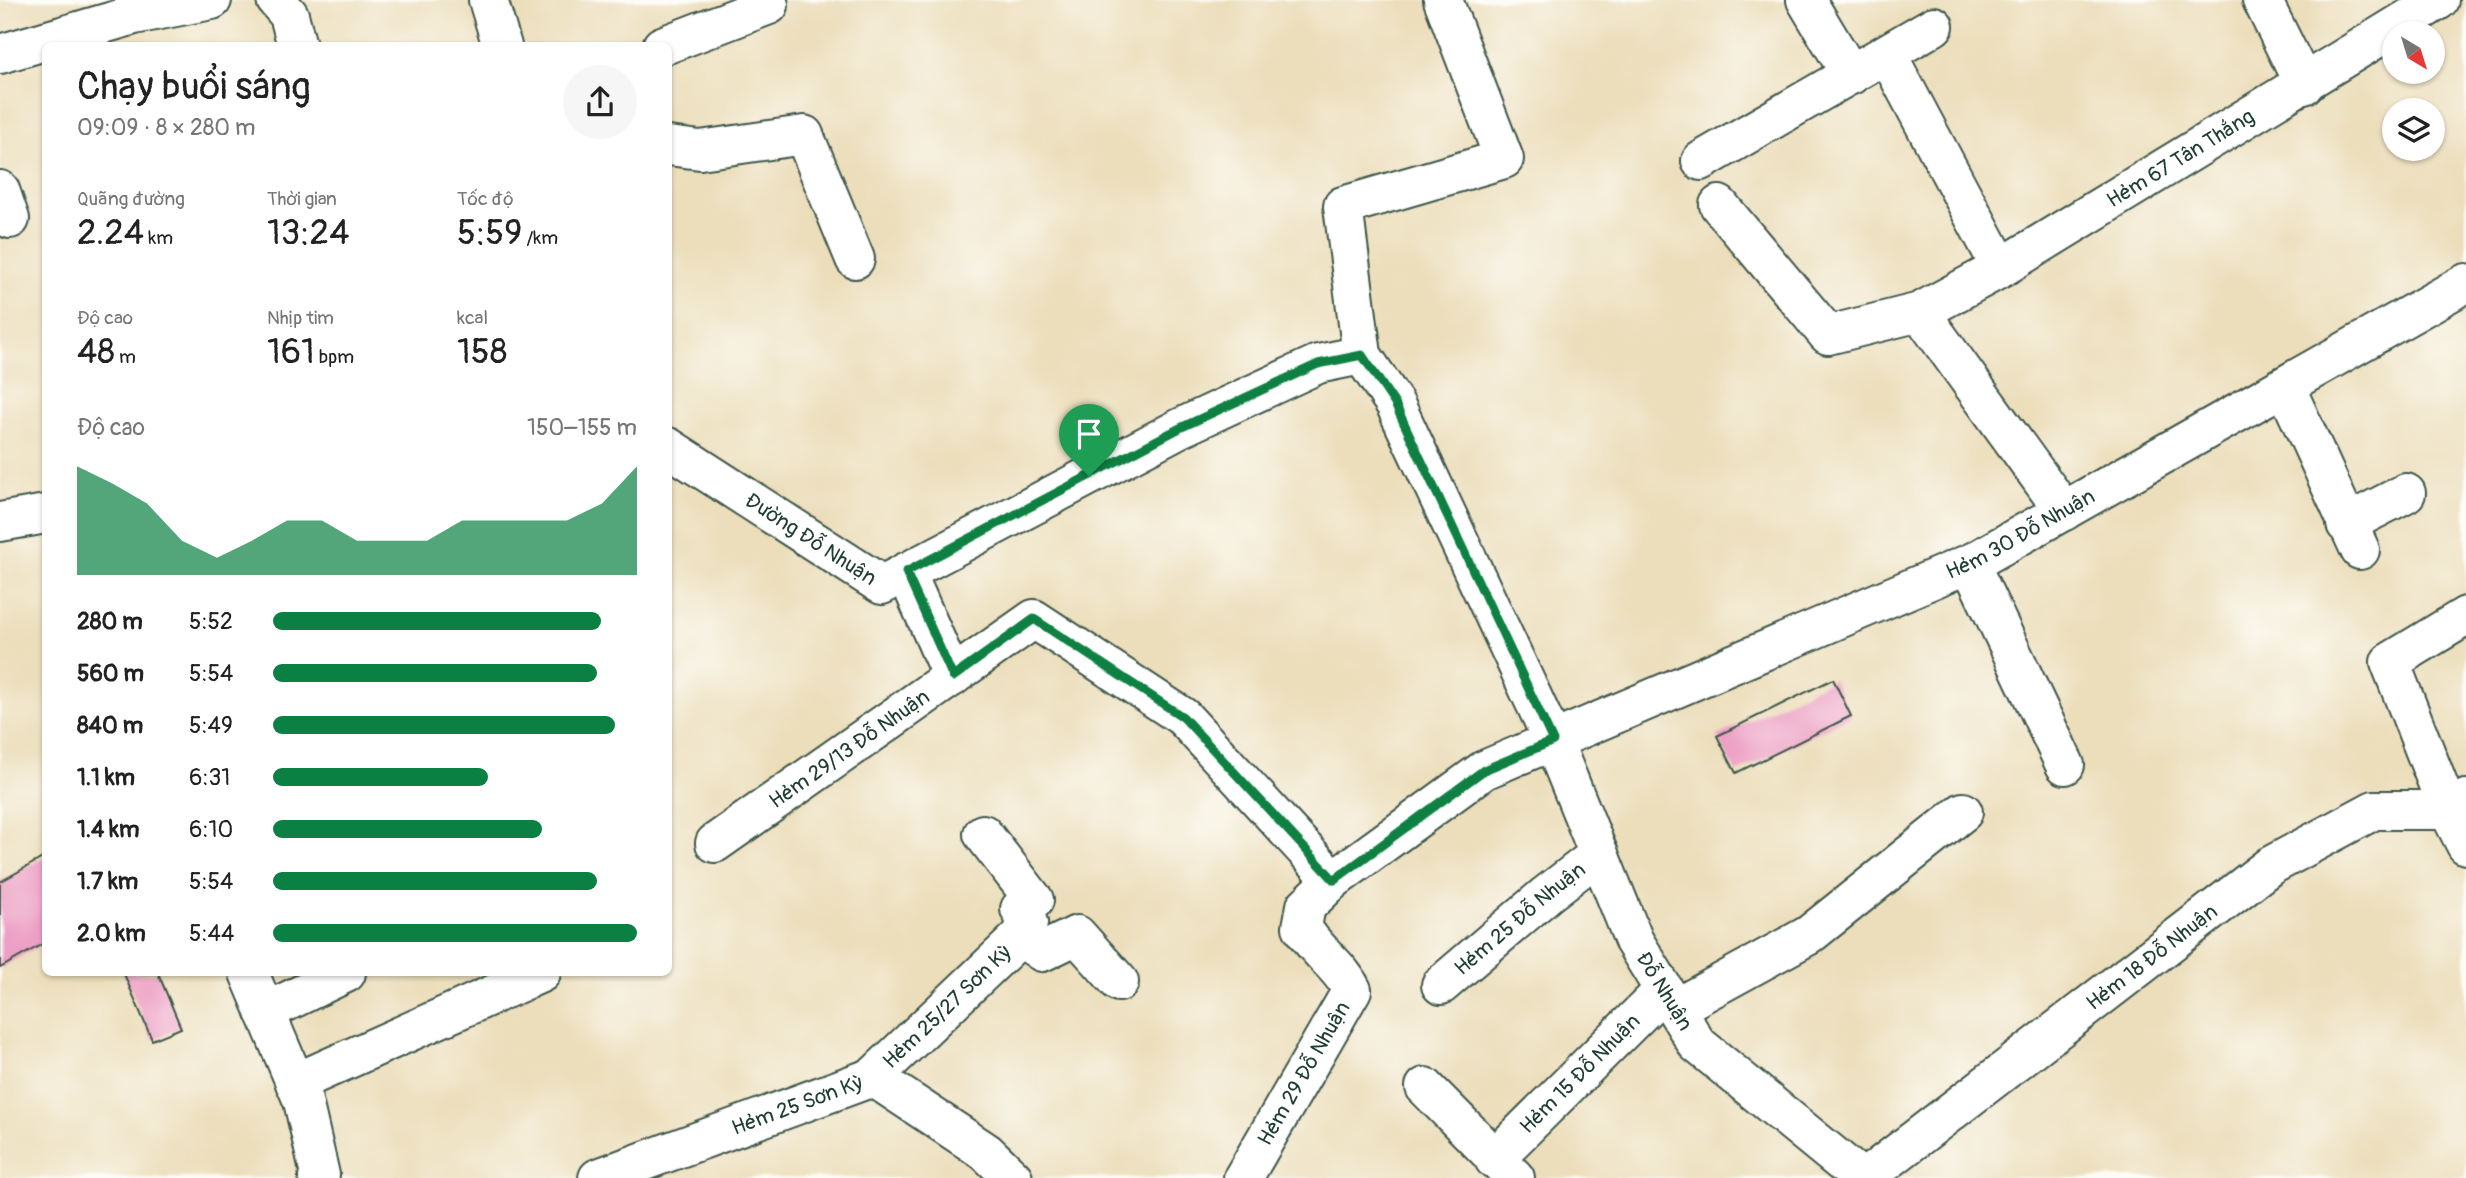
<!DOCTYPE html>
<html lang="vi">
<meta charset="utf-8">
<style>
body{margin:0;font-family:Pangolin,sans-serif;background:#f6f6f6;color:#222;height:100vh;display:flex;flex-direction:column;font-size:26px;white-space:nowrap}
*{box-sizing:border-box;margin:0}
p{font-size:23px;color:#767676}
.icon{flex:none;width:38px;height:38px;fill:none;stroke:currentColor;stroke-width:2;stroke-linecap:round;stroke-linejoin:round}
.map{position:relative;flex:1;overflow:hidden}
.side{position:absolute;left:42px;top:42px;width:630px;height:934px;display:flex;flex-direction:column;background:#fff;border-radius:10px;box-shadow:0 2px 5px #0004}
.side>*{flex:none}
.needle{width:46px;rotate:142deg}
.controls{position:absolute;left:2382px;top:21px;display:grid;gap:14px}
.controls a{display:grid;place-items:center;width:63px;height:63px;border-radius:50%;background:#fff;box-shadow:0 2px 5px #0004;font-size:35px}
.pin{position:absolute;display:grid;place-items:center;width:60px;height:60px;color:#fff;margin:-72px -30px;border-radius:50% 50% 50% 0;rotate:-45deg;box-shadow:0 0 7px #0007}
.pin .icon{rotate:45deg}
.round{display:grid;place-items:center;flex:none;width:74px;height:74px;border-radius:37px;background:#f6f6f6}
.head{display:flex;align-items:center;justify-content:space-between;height:119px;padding:0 35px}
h1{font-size:38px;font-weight:600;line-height:52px}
.stats{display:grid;grid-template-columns:repeat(3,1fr);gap:10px;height:119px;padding:7px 35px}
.stats div{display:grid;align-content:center}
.stats b{font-size:35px;font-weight:600}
.stats small{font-size:19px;font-weight:400}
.stats p{font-size:19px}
.chart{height:196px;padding:14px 35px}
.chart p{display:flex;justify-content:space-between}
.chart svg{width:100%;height:126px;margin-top:7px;fill:#0b8043;opacity:.7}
ul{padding:0 35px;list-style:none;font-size:23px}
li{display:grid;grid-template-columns:112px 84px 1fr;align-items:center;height:52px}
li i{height:18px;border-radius:9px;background:#0b8043}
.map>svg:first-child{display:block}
.building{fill:#eda0c5}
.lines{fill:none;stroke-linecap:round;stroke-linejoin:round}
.minor-casing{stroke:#3e5548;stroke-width:42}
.minor{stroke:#fff;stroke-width:38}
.route-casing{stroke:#fff;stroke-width:14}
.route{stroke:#0b8043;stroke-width:9}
.labels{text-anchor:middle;stroke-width:7;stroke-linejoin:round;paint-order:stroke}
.street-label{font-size:21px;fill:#1f3d34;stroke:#fdfcf7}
</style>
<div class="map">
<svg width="2466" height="1178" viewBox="0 0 2466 1178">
<rect width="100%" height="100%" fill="#fdfcf7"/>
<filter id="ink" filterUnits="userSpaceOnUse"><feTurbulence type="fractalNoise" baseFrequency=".0143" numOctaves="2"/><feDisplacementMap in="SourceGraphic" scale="14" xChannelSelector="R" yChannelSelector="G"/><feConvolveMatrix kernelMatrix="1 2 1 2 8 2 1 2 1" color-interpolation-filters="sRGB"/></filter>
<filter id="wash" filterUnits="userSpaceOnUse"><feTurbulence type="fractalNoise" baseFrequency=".00686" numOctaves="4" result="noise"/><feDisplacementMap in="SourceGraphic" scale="28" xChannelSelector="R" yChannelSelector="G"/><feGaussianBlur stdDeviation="1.57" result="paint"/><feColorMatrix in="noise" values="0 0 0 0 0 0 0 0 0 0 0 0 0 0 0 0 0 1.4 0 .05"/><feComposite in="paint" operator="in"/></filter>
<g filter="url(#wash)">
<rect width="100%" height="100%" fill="#ecdebb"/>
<g id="blocks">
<g class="building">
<polygon points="1833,679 1851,716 1736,773 1717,736"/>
<polygon points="46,856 46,942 0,968 0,882"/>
<polygon points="158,973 181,1028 152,1040 124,974"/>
</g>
</g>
</g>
<g filter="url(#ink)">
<use href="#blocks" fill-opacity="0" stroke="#3e5548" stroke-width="2"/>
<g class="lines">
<defs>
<g id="minor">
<polyline points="276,0 289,15 297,46"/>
<polyline points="488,0 502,46"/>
<path id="s1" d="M1443 0 1504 159 1343 206 1362 355 1395 404 1553 741 1634 941 1697 1044 1861 1178"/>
<polyline points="1806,0 1851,75"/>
<polyline points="2262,0 2304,85"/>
<polyline points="662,46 769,5"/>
<polyline points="0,54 134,15 212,0"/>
<polyline points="1887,54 2001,268"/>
<polyline points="668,146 700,150 804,135 855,259"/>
<polyline points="1701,161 1934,26"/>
<polyline points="0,190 10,219"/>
<path id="s2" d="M1719 205 1828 335 1920 312 2001 268 2439 0"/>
<polyline points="1920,312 2064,511"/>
<polyline points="2285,386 2360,550"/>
<path id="s3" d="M668 447 882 585 1180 428 1318 364 1362 355"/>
<polyline points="0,522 46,514"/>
<polyline points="2346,524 2406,493"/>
<polyline points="1970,564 2065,765"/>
<polyline points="906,572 952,677"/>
<polyline points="2466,616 2390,662 2448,810 2466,845"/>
<path id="s4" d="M715 843 1034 619 1183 717 1333 880"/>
<polyline points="1020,937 1042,952 1077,935 1119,982"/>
<polyline points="249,973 303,1101 320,1175 318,1178"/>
<path id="s5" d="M1441 985 1546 895 1599 854"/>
<polyline points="1676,1008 1809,935 1963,812"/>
<polyline points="265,1012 346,973"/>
<path id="s6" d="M873 1077 1020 937 1028 923 1020 909 1034 900 983 834"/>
<polyline points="295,1083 541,973"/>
<polyline points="1425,1087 1515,1178"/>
<path id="s7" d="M1494 1159 1664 990"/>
<path id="s8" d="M598 1178 873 1077 986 1152 1013 1178"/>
<path id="s9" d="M1243 1178 1352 990C1340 965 1315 951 1302 927L1306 906 1333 880 1484 770 1975 561 2466 283"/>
<path id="s10" d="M1865 1178 2270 866 2374 810H2448L2466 799"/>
</g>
</defs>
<use href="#minor" class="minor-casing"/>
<use href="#minor" class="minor"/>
</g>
</g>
<g class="lines" filter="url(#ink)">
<defs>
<polygon id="route" points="1362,355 1395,404 1553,741 1484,770 1334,880 1183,717 1034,619 953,677 906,572 1180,428 1318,364"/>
</defs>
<use href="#route" class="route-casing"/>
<use href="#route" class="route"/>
</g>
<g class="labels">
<g class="street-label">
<text dy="7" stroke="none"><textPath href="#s2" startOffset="567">Hẻm 67 Tân Thắng</textPath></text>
<text dy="7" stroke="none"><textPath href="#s9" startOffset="1130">Hẻm 30 Đỗ Nhuận</textPath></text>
<text dy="7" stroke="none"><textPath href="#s3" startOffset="170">Đường Đỗ Nhuận</textPath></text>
<text dy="7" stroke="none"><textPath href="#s4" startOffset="164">Hẻm 29/13 Đỗ Nhuận</textPath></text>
<text dy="7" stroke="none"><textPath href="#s5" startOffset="103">Hẻm 25 Đỗ Nhuận</textPath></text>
<text dy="7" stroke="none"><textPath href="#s10" startOffset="362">Hẻm 18 Đỗ Nhuận</textPath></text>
<text dy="7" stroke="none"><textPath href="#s1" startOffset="1194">Đỗ Nhuận</textPath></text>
<text dy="7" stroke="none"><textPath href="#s6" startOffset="102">Hẻm 25/27 Sơn Kỳ</textPath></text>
<text dy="7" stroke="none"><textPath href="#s9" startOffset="121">Hẻm 29 Đỗ Nhuận</textPath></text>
<text dy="7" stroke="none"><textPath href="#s7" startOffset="121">Hẻm 15 Đỗ Nhuận</textPath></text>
<text dy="7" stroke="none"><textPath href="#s8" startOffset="212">Hẻm 25 Sơn Kỳ</textPath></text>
</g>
</g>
</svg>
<div class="controls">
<a><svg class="needle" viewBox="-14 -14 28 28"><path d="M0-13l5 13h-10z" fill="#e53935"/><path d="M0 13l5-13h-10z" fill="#767676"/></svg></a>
<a><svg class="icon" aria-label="layers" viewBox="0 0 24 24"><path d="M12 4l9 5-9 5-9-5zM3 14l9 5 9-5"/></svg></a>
</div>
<div class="pin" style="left:1089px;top:476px;background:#1e9e55"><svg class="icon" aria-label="arrive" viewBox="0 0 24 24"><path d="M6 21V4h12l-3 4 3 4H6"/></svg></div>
<section class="side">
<div class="head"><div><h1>Chạy buổi sáng</h1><p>09:09 · 8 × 280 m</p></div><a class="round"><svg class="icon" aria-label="share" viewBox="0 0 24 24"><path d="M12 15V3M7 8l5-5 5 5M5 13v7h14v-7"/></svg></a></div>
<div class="stats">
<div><p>Quãng đường</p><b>2.24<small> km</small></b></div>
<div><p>Thời gian</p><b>13:24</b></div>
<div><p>Tốc độ</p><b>5:59<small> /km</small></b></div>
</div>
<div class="stats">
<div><p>Độ cao</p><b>48<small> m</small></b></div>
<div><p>Nhịp tim</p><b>161<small> bpm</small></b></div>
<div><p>kcal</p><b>158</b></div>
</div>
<div class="chart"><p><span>Độ cao</span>150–155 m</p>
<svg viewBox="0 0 160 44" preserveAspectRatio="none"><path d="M0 44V6L10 12L20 19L30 32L40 38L50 32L60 25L70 25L80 32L90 32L100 32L110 25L120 25L130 25L140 25L150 19L160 6V44z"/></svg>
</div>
<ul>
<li><b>280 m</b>5:52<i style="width:90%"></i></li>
<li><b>560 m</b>5:54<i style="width:89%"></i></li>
<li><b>840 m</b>5:49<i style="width:94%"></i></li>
<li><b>1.1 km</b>6:31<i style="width:59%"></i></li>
<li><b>1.4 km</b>6:10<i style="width:74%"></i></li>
<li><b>1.7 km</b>5:54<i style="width:89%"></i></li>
<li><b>2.0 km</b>5:44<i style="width:100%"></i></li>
</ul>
</section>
</div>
